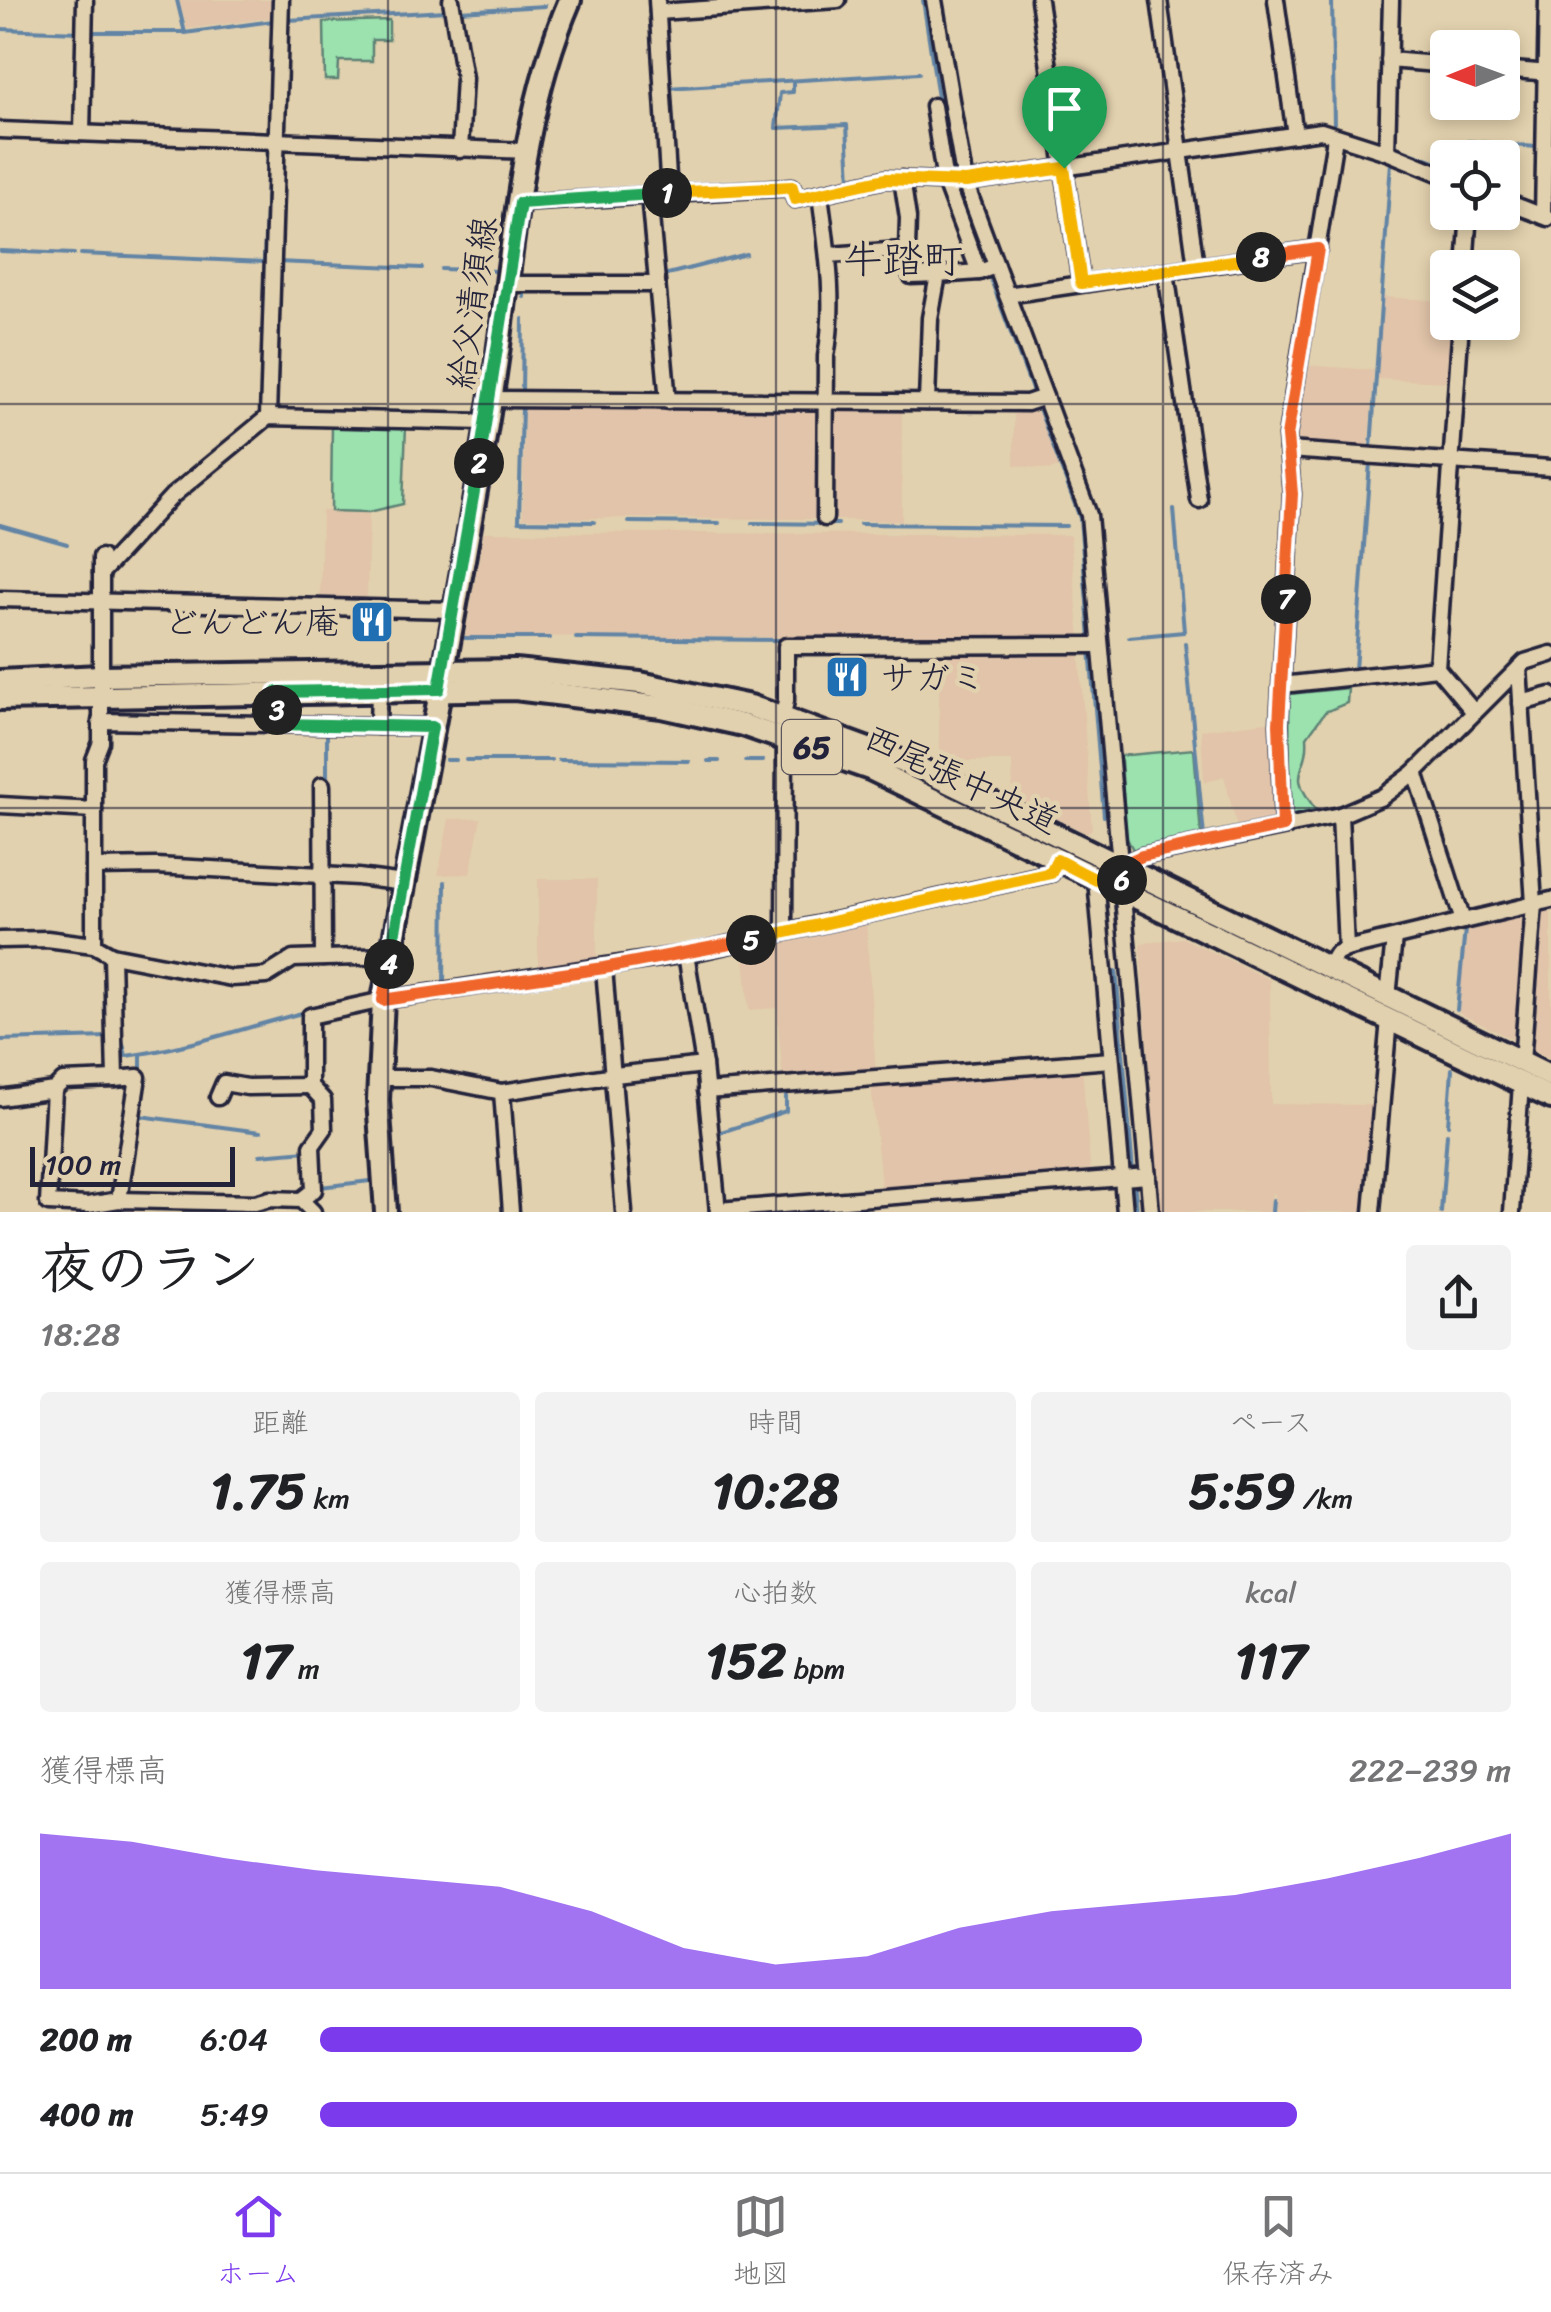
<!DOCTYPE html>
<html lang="ja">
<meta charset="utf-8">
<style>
body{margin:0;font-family:Sriracha,"Klee One",sans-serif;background:#f2f2f2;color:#202124;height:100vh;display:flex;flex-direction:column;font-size:38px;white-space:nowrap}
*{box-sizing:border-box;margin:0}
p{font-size:32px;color:#757577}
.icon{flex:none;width:55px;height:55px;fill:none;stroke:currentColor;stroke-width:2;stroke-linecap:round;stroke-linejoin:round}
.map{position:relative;height:1212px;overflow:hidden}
.panel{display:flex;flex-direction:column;background:#fff;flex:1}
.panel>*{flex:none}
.needle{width:65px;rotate:269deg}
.buttons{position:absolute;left:1430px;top:30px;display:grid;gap:20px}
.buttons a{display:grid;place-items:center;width:90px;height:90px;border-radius:10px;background:#fff;box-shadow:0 5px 15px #0003;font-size:50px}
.scale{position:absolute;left:30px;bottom:25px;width:205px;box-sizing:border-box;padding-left:10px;border:5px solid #22223b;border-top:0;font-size:28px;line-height:35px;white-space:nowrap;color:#22223b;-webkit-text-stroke:8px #e2d1ae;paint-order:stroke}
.pin{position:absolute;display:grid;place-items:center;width:85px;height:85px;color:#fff;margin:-102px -42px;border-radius:50% 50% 50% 0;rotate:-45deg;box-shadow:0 0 10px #0007}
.pin .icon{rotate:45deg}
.km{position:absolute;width:50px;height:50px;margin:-25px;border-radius:50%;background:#222;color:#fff;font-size:28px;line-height:50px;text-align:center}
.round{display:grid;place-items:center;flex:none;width:105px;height:105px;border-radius:10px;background:#f2f2f2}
.summary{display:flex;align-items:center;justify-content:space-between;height:170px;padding:0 40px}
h1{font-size:55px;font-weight:800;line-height:75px}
.stats{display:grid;grid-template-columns:repeat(3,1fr);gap:15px;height:170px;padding:10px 40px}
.stats div{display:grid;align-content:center;border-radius:10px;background:#f2f2f2;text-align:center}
.stats b{font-size:50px;font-weight:800}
.stats small{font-size:28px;font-weight:400}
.stats p{font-size:28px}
.chart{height:280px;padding:20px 40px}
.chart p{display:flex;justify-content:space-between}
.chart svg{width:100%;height:180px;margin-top:10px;fill:#7c3aed;opacity:.7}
ul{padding:0 40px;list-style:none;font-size:32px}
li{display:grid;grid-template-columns:160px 120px 1fr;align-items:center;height:75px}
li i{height:25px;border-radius:12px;background:#7c3aed}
.menu{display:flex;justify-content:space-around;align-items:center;height:140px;border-top:2px solid #e0e0e0;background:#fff;font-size:28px;color:#757577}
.menu a{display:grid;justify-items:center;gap:5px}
.menu .active{color:#7c3aed}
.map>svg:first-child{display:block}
.built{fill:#e1c4a9}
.green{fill:#9be2af;stroke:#5e8275;stroke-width:2.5}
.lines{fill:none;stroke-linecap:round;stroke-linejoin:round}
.stream{stroke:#6284a5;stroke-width:4}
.street-casing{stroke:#22223b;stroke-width:21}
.secondary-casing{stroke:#22223b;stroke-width:28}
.primary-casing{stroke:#22223b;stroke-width:28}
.street{stroke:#e2d1ae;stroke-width:14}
.secondary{stroke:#e2d1ae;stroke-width:20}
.primary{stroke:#e2d1ae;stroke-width:20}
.split-1-casing{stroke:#fff;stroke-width:20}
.split-2-casing{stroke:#fff;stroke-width:20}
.split-3-casing{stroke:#fff;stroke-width:20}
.split-4-casing{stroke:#fff;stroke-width:20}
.split-5-casing{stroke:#fff;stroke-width:20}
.split-6-casing{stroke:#fff;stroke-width:20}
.split-7-casing{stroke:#fff;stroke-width:20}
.split-8-casing{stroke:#fff;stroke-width:20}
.split-9-casing{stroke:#fff;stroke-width:20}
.split-1{stroke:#f5b400;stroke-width:12}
.split-2{stroke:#22a559;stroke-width:12}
.split-3{stroke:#22a559;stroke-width:12}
.split-4{stroke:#22a559;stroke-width:12}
.split-5{stroke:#f0652b;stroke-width:12}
.split-6{stroke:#f5b400;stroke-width:12}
.split-7{stroke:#f0652b;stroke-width:12}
.split-8{stroke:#f0652b;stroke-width:12}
.split-9{stroke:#f5b400;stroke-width:12}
.grid{fill:none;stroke:#22223b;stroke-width:2.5;stroke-opacity:0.55}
.labels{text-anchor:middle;stroke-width:9;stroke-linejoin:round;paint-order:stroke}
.shield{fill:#e2d1ae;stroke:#5c565e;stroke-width:2.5}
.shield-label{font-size:32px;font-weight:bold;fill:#22223b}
.street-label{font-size:35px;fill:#22223b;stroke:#e2d1ae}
.poi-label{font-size:35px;fill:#22223b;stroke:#e2d1ae;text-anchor:end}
.quarter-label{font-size:40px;fill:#22223b;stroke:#e2d1ae}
</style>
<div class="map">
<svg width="1551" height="1212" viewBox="0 0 1551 1212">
<rect width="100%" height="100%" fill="#e2d1ae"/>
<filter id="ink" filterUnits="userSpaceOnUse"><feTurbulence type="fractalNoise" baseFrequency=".01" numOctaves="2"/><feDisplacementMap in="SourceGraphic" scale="20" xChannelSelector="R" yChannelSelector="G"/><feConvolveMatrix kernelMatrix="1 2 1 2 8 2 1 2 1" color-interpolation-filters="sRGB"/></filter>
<g filter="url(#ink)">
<g class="built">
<polygon points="179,0 274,0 276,17 187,29"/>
<polygon points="1383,297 1447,301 1448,322 1455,323 1451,382 1377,379"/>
<polygon points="1304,365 1374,370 1368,450 1299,445 1292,439"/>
<polygon points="524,408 818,411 823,415 822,519 523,518"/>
<polygon points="829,411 902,411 902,521 829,520"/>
<polygon points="1014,412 1039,412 1059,467 1050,470 1014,465"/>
<polygon points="322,511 369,512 367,600 320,599"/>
<polygon points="484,532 1070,535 1080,639 465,636"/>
<polygon points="939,650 1079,650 1092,829 1086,833 1013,798 1012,761 939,761"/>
<polygon points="1274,721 1278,823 1238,831 1224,776 1204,783 1201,730"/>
<polygon points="481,818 470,874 438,875 449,819"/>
<polygon points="538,879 597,879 597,959 538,969"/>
<polygon points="1551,905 1551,1059 1528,1047 1539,908"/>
<polygon points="1525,911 1528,914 1520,1043 1459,1013 1466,926"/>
<polygon points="866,920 876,1074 783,1081 777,1008 749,1010 743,946"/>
<polygon points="1183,938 1270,980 1271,1104 1373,1105 1363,1212 1274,1212 1275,1194 1272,1193 1270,1212 1160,1212 1140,948 1141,943"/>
<polygon points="1082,1067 1091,1178 882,1195 871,1084"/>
</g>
<g class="green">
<polygon points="389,20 389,40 372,40 372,61 339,61 338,80 325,80 324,22"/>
<polygon points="332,423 406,425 403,504 369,512 331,511"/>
<path d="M1348 688 1347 703 1325 712 1307 737C1310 774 1284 768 1316 810L1290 816 1289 694Z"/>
<polygon points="1194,749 1201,835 1135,853 1126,837 1121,761 1117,756"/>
</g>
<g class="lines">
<g class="stream">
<polyline points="177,0 185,33 273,21 269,134"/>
<polyline points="923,0 939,104"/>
<polyline points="1332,0 1334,127 1341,130"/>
<polyline points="459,11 545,6"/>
<polyline points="288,20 446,11"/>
<polyline points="0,29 80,32"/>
<polyline points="90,32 185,32"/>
<polyline points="1402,69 1448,72"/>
<polyline points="1502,77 1533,80"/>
<polyline points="793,83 793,92 780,93 776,128 847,125 850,181"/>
<polyline points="667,88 919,73"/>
<polyline points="1380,135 1382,68"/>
<polyline points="1404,150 1448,166"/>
<polyline points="1466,158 1468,141 1536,147"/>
<polyline points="1391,162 1371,448 1442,453"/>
<polyline points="956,186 1080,518 1090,639"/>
<polyline points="994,239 1013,288"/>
<polyline points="0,251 74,254"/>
<polyline points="81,254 264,262 268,151"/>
<polyline points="276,262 422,268"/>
<polyline points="441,269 497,271"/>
<polyline points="660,276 746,254"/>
<polyline points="524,297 524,291"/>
<polyline points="522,393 523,319"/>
<polyline points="522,406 536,406"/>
<polyline points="555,406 818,409"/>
<polyline points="522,407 519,521 594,522"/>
<polyline points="833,409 1015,410"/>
<polyline points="1463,455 1551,461"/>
<polyline points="629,522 719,523"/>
<polyline points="752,523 838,524"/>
<polyline points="860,524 1066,526"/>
<polyline points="0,525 67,544"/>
<polyline points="1129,637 1184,632 1174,509"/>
<polyline points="465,638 550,638"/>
<polyline points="576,638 782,640"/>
<polyline points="1185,643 1204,836 1201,837"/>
<polyline points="1090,649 1104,816"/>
<polyline points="1355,670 1370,462"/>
<polyline points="446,760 456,760"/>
<polyline points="466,760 551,760"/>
<polyline points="559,760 689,761"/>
<polyline points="1287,760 1287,691 1429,676"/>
<polyline points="708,761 719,761"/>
<polyline points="745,761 763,761"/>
<polyline points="327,784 327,730"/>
<polyline points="1289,814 1289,817 1331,809"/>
<polyline points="737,935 777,927"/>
<polyline points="329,949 377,950"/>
<polyline points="669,950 727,937"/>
<polyline points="1116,971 1133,1171"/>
<polyline points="444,986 445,882"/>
<polyline points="1457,1010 1465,929"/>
<path d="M121 1036 126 1056C190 1048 248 1026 310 1011"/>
<polyline points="0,1040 109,1037"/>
<polyline points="141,1054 141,1073"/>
<polyline points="142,1092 140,1116 260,1132"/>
<polyline points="1448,1125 1452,1069"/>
<polyline points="715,1134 786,1111 786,1090"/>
<polyline points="260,1155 307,1151 307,1154"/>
<polyline points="1134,1180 1137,1212"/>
<polyline points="320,1187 370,1181"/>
<polyline points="1272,1212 1273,1200"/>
<polyline points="1441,1212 1447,1134"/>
</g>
<defs>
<g id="street">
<polyline points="451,0 464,78 460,150"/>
<polyline points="657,0 669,193"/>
<polyline points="934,0 965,182 1089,515 1151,1212"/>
<polyline points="1039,0 1081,283"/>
<polyline points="1159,0 1196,266"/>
<polyline points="1276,0 1295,135"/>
<polyline points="658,12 838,0"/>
<polyline points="1389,60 1448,65"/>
<polyline points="1502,69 1550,73"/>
<polyline points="933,106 945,182 979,272"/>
<polyline points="0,130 529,151"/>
<polyline points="82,133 85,0"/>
<polyline points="1387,152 1391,0"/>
<polyline points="902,179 908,218 907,249 903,250 911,276 938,275"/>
<polyline points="649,195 668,401"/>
<path d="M820 195C827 247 836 304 826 356L825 518"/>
<polyline points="1502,200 1548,218"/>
<polyline points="520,203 792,187 795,199 885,179 965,182 1321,131 1387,152 1448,177"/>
<polyline points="1543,216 1547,0"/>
<polyline points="828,255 903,250"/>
<polyline points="1465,268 1469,212"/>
<polyline points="1166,272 1199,500"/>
<polyline points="508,284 656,284"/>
<polyline points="1007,295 1318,249"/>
<polyline points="1461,322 1437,668 1474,712"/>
<polyline points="491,399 1027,403 1045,397"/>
<polyline points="927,402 930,318 938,275 979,272 996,266"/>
<polyline points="268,417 281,0"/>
<polyline points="1288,450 1551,468"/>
<polyline points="101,573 172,496 268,417 486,422"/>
<polyline points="0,599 453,610"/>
<polyline points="1519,668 1534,904 1522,1062"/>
<polyline points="1282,685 1437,668"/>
<polyline points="1521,703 1551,695"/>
<polyline points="783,716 786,701 786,646 1100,645"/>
<polyline points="100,721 432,727"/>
<polyline points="276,724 277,692"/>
<polyline points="378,726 379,690"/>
<polyline points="1415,772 1463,921"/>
<polyline points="322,785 323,958"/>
<polyline points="0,805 94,810"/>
<polyline points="1340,815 1346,949"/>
<polyline points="1283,826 1279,724 1292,494 1287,436 1335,138"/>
<polyline points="94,867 156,866 358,877 404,883"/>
<polyline points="1119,867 1142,856 1340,815 1382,797 1415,772 1525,662 1551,654"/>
<polyline points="1096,879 1125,1212"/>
<polyline points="784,932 785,737"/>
<polyline points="0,940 47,939 94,945 112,955 231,978 266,976 293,959 391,956"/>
<polyline points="94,945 94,760 101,742 101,557"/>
<polyline points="686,954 704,1065 718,1212"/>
<polyline points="112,955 115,1079 138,1077 119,1200"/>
<polyline points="604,968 624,1212"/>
<polyline points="1327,969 1336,954 1346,949 1551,900"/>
<polyline points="1388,997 1394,938"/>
<polyline points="378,1078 431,1078 502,1092 615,1075 704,1065"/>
<polyline points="54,1090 48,1203 88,1205 119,1200 255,1203 270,1199 301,1200 313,1212"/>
<polyline points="706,1091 1111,1060"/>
<polyline points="502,1092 511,1212"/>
<polyline points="218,1097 224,1083 247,1087 310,1086"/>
<polyline points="0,1098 54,1090 63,1081 115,1079"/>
<polyline points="301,1200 314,1190 312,1146 324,1129 323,1100 310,1086 310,1016 383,1000 686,954 1051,873 1057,859"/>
<polyline points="718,1210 1148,1176"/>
<polyline points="1372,1212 1389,1019"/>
<polyline points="1512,1212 1521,1084"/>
</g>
<path id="secondary" d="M386 1212 378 1100 383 1000C419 799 460 597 492 394 513 264 517 123 570 0"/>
<g id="primary">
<polyline points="0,681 100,676 515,670 640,683 750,706 917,767 1551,1076"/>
<polyline points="0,699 515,689 662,707 743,725 870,769 1551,1098"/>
</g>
</defs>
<use href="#street" class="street-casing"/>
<use href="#secondary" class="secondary-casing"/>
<use href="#primary" class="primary-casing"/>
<use href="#street" class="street"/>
<use href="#secondary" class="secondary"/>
<use href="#primary" class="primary"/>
</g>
</g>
<g class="lines" filter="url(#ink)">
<defs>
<polyline id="split-1" points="667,193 792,187 795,199 885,179 966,182 1064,168"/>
<polyline id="split-2" points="479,463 520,203 667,193"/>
<polyline id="split-3" points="277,710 277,692 439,689 479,463"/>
<polyline id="split-4" points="277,710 276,724 432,727 389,964"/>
<polyline id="split-5" points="389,964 383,1000 604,968 751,940"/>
<polyline id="split-6" points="751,940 1051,873 1057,860 1124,894 1122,880"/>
<polyline id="split-7" points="1122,880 1120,866 1142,856 1283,826 1279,724 1286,599"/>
<polyline id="split-8" points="1261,257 1318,249 1287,436 1292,494 1286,599"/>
<polyline id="split-9" points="1064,168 1081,283 1261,257"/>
</defs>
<use href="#split-1" class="split-1-casing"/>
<use href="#split-2" class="split-2-casing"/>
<use href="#split-3" class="split-3-casing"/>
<use href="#split-4" class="split-4-casing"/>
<use href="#split-5" class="split-5-casing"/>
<use href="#split-6" class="split-6-casing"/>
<use href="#split-7" class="split-7-casing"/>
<use href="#split-8" class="split-8-casing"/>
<use href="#split-9" class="split-9-casing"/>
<use href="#split-1" class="split-1"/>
<use href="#split-2" class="split-2"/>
<use href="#split-3" class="split-3"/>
<use href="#split-4" class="split-4"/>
<use href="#split-5" class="split-5"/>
<use href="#split-6" class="split-6"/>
<use href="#split-7" class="split-7"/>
<use href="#split-8" class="split-8"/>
<use href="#split-9" class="split-9"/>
</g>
<path class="grid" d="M388 0V1212M776 0V1212M1163 0V1212M0 404H1551M0 808H1551"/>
<defs>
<symbol id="restaurant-square" viewBox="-11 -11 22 22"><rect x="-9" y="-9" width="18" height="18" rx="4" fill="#1f6fb2" stroke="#e2d1ae"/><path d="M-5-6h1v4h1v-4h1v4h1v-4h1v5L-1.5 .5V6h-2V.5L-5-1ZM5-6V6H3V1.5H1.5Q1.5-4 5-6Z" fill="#fff"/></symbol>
</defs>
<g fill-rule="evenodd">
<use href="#restaurant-square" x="347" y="597" width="50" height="50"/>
<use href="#restaurant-square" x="822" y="652" width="50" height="50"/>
</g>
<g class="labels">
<rect class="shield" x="782" y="720" width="60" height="54" rx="8"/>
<g class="shield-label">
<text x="812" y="758">65</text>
</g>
<g class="street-label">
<text transform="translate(472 303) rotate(-82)" y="12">給父清須線</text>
<text transform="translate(962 779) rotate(25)" y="12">西尾張中央道</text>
</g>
<g class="poi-label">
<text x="340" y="634">どんどん庵</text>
<text x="880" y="689" text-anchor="start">サガミ</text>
</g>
<g class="quarter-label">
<text x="903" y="273">牛踏町</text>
</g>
</g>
</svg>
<div class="buttons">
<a><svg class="needle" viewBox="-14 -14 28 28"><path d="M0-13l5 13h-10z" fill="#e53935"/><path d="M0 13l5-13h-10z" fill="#757577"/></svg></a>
<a><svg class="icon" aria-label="locate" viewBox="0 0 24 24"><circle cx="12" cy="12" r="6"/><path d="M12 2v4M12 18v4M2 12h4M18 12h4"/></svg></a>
<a><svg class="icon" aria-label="layers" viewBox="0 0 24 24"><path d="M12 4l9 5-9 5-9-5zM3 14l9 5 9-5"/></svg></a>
</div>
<div class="scale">100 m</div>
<div class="pin" style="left:1064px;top:168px;background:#1e9e55"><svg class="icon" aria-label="arrive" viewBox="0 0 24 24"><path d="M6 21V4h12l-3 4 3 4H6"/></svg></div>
<b class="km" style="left:667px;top:193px">1</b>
<b class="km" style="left:479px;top:463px">2</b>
<b class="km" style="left:277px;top:710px">3</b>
<b class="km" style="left:389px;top:964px">4</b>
<b class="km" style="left:751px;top:940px">5</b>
<b class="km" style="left:1122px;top:880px">6</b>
<b class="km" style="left:1286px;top:599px">7</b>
<b class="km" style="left:1261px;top:257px">8</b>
</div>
<section class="panel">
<div class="summary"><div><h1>夜のラン</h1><p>18:28</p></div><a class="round"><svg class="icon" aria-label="share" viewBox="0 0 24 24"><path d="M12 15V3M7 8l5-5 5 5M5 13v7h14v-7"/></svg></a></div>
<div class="stats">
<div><p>距離</p><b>1.75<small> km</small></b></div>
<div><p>時間</p><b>10:28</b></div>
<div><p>ペース</p><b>5:59<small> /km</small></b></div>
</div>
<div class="stats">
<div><p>獲得標高</p><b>17<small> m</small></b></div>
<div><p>心拍数</p><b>152<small> bpm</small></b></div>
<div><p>kcal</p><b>117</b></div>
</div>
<div class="chart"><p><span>獲得標高</span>222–239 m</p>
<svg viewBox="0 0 160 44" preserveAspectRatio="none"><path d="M0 44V6L10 8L20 12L30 15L40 17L50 19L60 25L70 34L80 38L90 36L100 29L110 25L120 23L130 21L140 17L150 12L160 6V44z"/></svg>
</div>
<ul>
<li><b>200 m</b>6:04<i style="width:69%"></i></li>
<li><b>400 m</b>5:49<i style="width:82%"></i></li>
</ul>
</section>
<nav class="menu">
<a class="active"><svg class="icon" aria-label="home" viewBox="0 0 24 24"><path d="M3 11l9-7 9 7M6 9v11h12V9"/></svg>ホーム</a>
<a><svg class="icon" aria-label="map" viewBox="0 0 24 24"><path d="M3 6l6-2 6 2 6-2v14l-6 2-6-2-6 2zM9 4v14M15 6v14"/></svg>地図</a>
<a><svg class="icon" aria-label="saved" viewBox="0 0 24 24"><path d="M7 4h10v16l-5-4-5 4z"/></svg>保存済み</a>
</nav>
